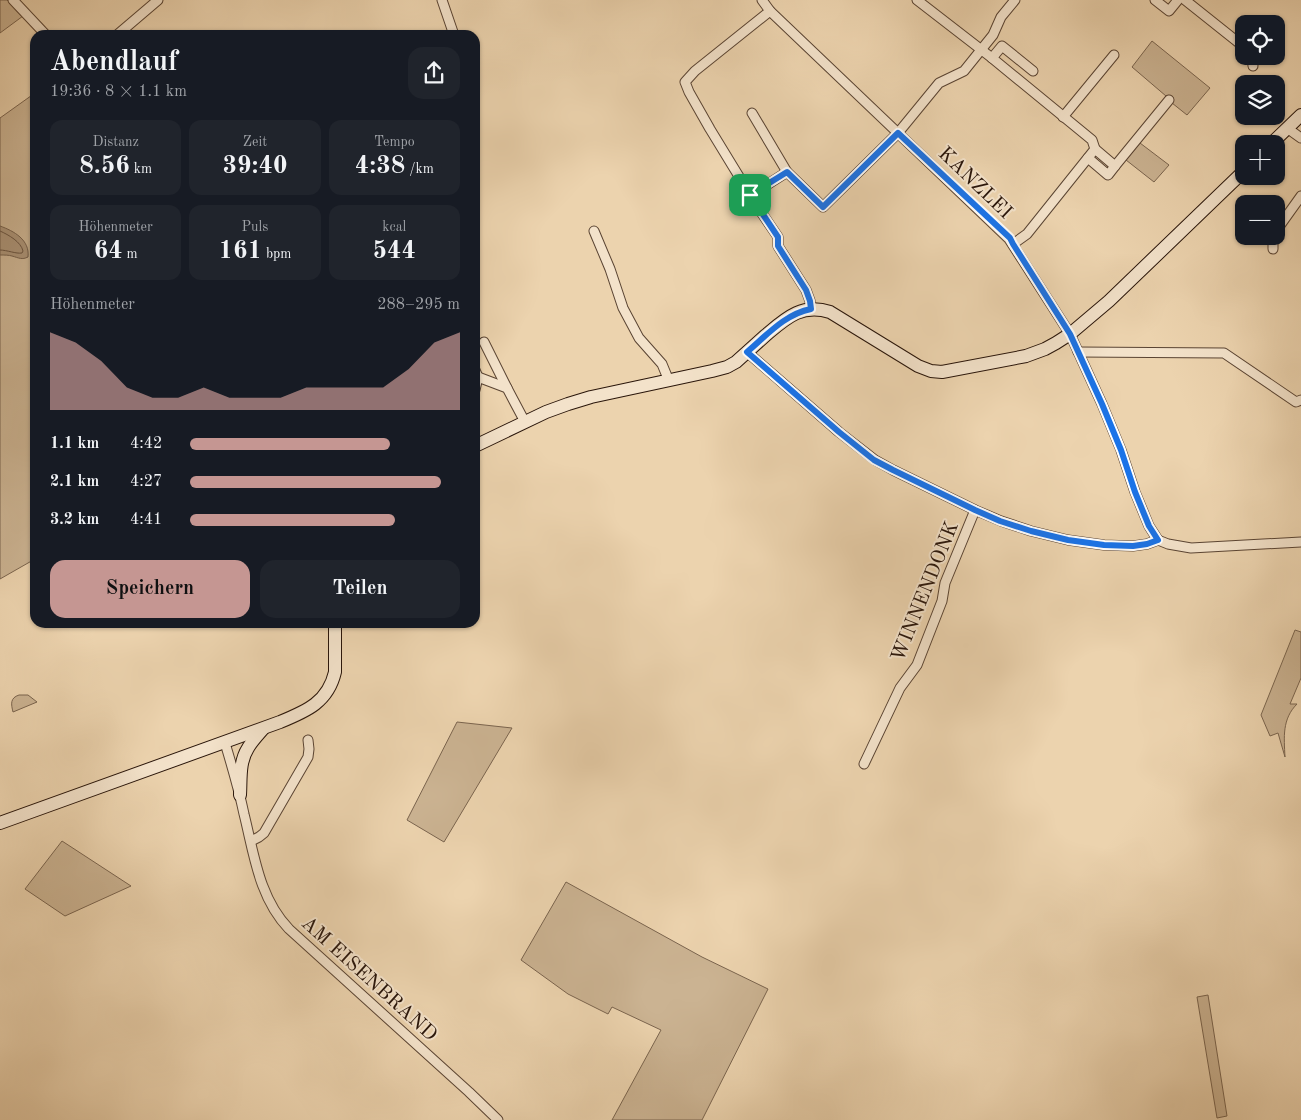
<!DOCTYPE html>
<html lang="de">
<meta charset="utf-8">
<style>
body{margin:0;font-family:"Old Standard TT",serif;background:#20242c;color:#f1f3f6;height:100vh;display:flex;flex-direction:column;font-size:19px;white-space:nowrap}
*{box-sizing:border-box;margin:0}
p{font-size:16px;color:#9ea1a6}
.icon{flex:none;width:28px;height:28px;fill:none;stroke:currentColor;stroke-width:2;stroke-linecap:round;stroke-linejoin:round}
.map{position:relative;flex:1;overflow:hidden}
.panel{position:absolute;left:30px;top:30px;width:450px;height:598px;display:flex;flex-direction:column;background:#171b24;border-radius:15px;box-shadow:0 1px 4px #0004}
.panel>*{flex:none}
.buttons{position:absolute;left:1235px;top:15px;display:grid;gap:10px}
.buttons a{display:grid;place-items:center;width:50px;height:50px;border-radius:10px;background:#171b24;box-shadow:0 1px 4px #0004;font-size:25px}
.pin{position:absolute;display:grid;place-items:center;width:42px;height:42px;color:#fff;margin:-21px;border-radius:10px;box-shadow:0 2px 8px #0006}
.round{display:grid;place-items:center;flex:none;width:52px;height:52px;border-radius:15px;background:#20242c}
.head{display:flex;align-items:center;justify-content:space-between;height:85px;padding:0 20px}
h1{font-size:28px;font-weight:700;line-height:38px}
.stats{display:grid;grid-template-columns:repeat(3,1fr);gap:8px;height:85px;padding:5px 20px}
.stats div{display:grid;align-content:center;border-radius:12px;background:#20242c;text-align:center}
.stats b{font-size:25px;font-weight:700}
.stats small{font-size:14px;font-weight:400}
.stats p{font-size:14px}
.chart{height:140px;padding:10px 20px}
.chart p{display:flex;justify-content:space-between}
.chart svg{width:100%;height:90px;margin-top:5px;fill:#c59692;opacity:.7}
.cta{display:flex;gap:10px;margin-top:auto;padding:10px 20px}
.cta a{flex:1;height:58px;border-radius:15px;background:#c59692;color:#111;font-size:20px;font-weight:700;line-height:58px;text-align:center}
.cta a+a{background:#20242c;color:#f1f3f6}
ul{padding:0 20px;list-style:none;font-size:16px}
li{display:grid;grid-template-columns:80px 60px 1fr;align-items:center;height:38px}
li i{height:12px;border-radius:6px;background:#c59692}
.map>svg:first-child{display:block}
.green{fill:#cbb392;stroke:#7a644e}
.water{fill:#aa9276;stroke:#76604b}
.lines{fill:none;stroke-linecap:round;stroke-linejoin:round}
.shore{stroke:#6a5440;stroke-width:1}
.minor-casing{stroke:#5a4433;stroke-width:11}
.secondary-casing{stroke:#29150a;stroke-width:14}
.minor{stroke:#f3e2ca;stroke-width:9}
.secondary{stroke:#f3e2ca;stroke-width:12}
.route-casing{stroke:#fff;stroke-width:10}
.route{stroke:#1a73e8;stroke-width:6}
.labels{text-anchor:middle;stroke-width:4;stroke-linejoin:round;paint-order:stroke}
.street-label{font-size:20px;fill:#29150a;stroke:#f3e2ca}
</style>
<div class="map">
<svg width="1301" height="1120" viewBox="0 0 1301 1120">
<rect width="100%" height="100%" fill="#ecd3ae"/>
<filter id="stains"><feTurbulence type="fractalNoise" baseFrequency=".004" numOctaves="4"/><feColorMatrix values="0 0 0 0 .2 0 0 0 0 .09 0 0 0 0 .02 0 0 0 .5 -.17"/></filter>
<radialGradient id="worn" r=".72"><stop offset=".6" stop-color="#630" stop-opacity="0"/><stop offset="1" stop-color="#630" stop-opacity=".3"/></radialGradient>
<g class="green">
<polygon points="0,0 7,0 23,16 0,33"/>
<polygon points="1152,41 1210,88 1187,115 1172,103 1173,102 1132,67"/>
<polygon points="35,93 35,559 0,579 0,118"/>
<polygon points="1140,143 1169,165 1154,182 1126,160"/>
<path d="M1295 630 1301 632V678L1290 704H1297C1282 719 1284 737 1285 757L1278 733 1270 736 1261 715Z"/>
<path d="M19 695H28L37 702 13 712C11 704 10 698 19 695Z"/>
<polygon points="457,722 512,728 444,842 407,820"/>
<polygon points="62,841 131,886 65,916 25,889"/>
<polygon points="566,882 702,957 768,989 702,1120 612,1120 661,1030 612,1007 608,1014 568,994 521,960"/>
<polygon points="1208,995 1227,1116 1217,1118 1197,997"/>
</g>
<path class="water" d="M0 226C14 231 30 240 28 257 22 260 19 258 12 256 9 255 4 255 0 255Z"/>
<g class="lines">
<path class="shore" d="M0 231C9 235 21 242 23 251L22 253C16 254 7 250 0 250"/>
<defs>
<g id="minor">
<polyline points="13,0 46,35"/>
<polyline points="442,0 454,35"/>
<polyline points="762,0 770,11 1009,239 1070,334 1102,404 1121,450 1135,492 1149,526 1158,540"/>
<polyline points="917,0 992,58 1092,140 1095,149"/>
<polyline points="1155,0 1169,11 1178,0"/>
<polyline points="1185,0 1244,47"/>
<polyline points="770,11 695,71 685,82 689,92 710,129 757,206 778,237 778,246 806,290 810,301 811,309"/>
<polyline points="117,35 158,0"/>
<polyline points="1252,56 1253,66"/>
<polyline points="992,58 1002,46 1033,71"/>
<polyline points="752,113 787,172 823,207 898,133 939,83 964,71 993,35 1001,17 1015,0"/>
<polyline points="1063,117 1114,55"/>
<polyline points="1287,128 1301,138"/>
<polyline points="1088,158 1108,175 1115,166"/>
<polyline points="751,195 787,172"/>
<polyline points="594,231 610,269 623,308 639,338 662,364 669,381"/>
<polyline points="1276,231 1301,196"/>
<polyline points="1013,244 1027,234 1095,149 1115,166 1169,100"/>
<polyline points="1273,249 1273,236"/>
<polyline points="484,342 507,388"/>
<polyline points="747,352 839,432 875,460 893,470 975,510 1001,521 1031,531 1068,540 1104,545 1133,546 1147,544 1158,540 1168,544 1191,548 1301,542"/>
<polyline points="1078,352 1224,353 1296,402 1301,400"/>
<polyline points="475,370 478,377 475,390"/>
<polyline points="478,377 507,388 525,422"/>
<path d="M225 743C232 766 239 790 244 814 254 854 259 898 289 929L469 1092 498 1120"/>
<polyline points="864,764 900,688 917,665 942,601 945,583 975,510"/>
<polyline points="251,841 259,837 264,833 308,757 309,749 308,740"/>
</g>
<g id="secondary">
<polyline points="1271,144 1301,115"/>
<path d="M475 446 546 412 568 404 591 397 712 371 727 367 736 362C746 353 756 344 766 335 786 318 802 303 830 312L918 366 931 371 942 372 1026 356 1045 349 1056 343 1070 334 1109 301 1244 171"/>
<path d="M240 795C241 779 239 762 248 748 252 741 258 735 263 729"/>
<path d="M0 823 280 722C307 711 328 702 335 672V622"/>
</g>
</defs>
<use href="#minor" class="minor-casing"/>
<use href="#secondary" class="secondary-casing"/>
<use href="#minor" class="minor"/>
<use href="#secondary" class="secondary"/>
</g>
<g class="lines">
<defs>
<path id="route" d="M898 133 1010 238 1013 244 1070 334 1102 404 1121 450 1135 492 1149 526 1158 540 1147 544 1133 546 1104 545 1068 540 1031 531 1000 521 975 510 893 470 874 460 839 432 747 352C767 335 785 314 811 309L810 301 806 290 778 246V237L750 195 787 172 823 207Z"/>
</defs>
<use href="#route" class="route-casing"/>
<use href="#route" class="route"/>
</g>
<g class="labels">
<g class="street-label">
<text transform="translate(976 182) rotate(44)" y="7">KANZLEI</text>
<text transform="translate(924 591) rotate(-68)" y="7">WINNENDONK</text>
<text transform="translate(370 978) rotate(42)" y="7">AM EISENBRAND</text>
</g>
</g>
<rect width="100%" height="100%" filter="url(#stains)"/>
<rect width="100%" height="100%" fill="url(#worn)"/>
</svg>
<div class="buttons">
<a><svg class="icon" aria-label="locate" viewBox="0 0 24 24"><circle cx="12" cy="12" r="6"/><path d="M12 2v4M12 18v4M2 12h4M18 12h4"/></svg></a>
<a><svg class="icon" aria-label="layers" viewBox="0 0 24 24"><path d="M12 4l9 5-9 5-9-5zM3 14l9 5 9-5"/></svg></a>
<a>+</a>
<a>−</a>
</div>
<div class="pin" style="left:750px;top:195px;background:#1e9e55"><svg class="icon" aria-label="arrive" viewBox="0 0 24 24"><path d="M6 21V4h12l-3 4 3 4H6"/></svg></div>
<section class="panel">
<div class="head"><div><h1>Abendlauf</h1><p>19:36 · 8 × 1.1 km</p></div><a class="round"><svg class="icon" aria-label="share" viewBox="0 0 24 24"><path d="M12 15V3M7 8l5-5 5 5M5 13v7h14v-7"/></svg></a></div>
<div class="stats">
<div><p>Distanz</p><b>8.56<small> km</small></b></div>
<div><p>Zeit</p><b>39:40</b></div>
<div><p>Tempo</p><b>4:38<small> /km</small></b></div>
</div>
<div class="stats">
<div><p>Höhenmeter</p><b>64<small> m</small></b></div>
<div><p>Puls</p><b>161<small> bpm</small></b></div>
<div><p>kcal</p><b>544</b></div>
</div>
<div class="chart"><p><span>Höhenmeter</span>288–295 m</p>
<svg viewBox="0 0 160 44" preserveAspectRatio="none"><path d="M0 44V6L10 11L20 20L30 33L40 38L50 38L60 33L70 38L80 38L90 38L100 33L110 33L120 33L130 33L140 24L150 11L160 6V44z"/></svg>
</div>
<ul>
<li><b>1.1 km</b>4:42<i style="width:74%"></i></li>
<li><b>2.1 km</b>4:27<i style="width:93%"></i></li>
<li><b>3.2 km</b>4:41<i style="width:76%"></i></li>
</ul>
<div class="cta"><a>Speichern</a><a>Teilen</a></div>
</section>
</div>
